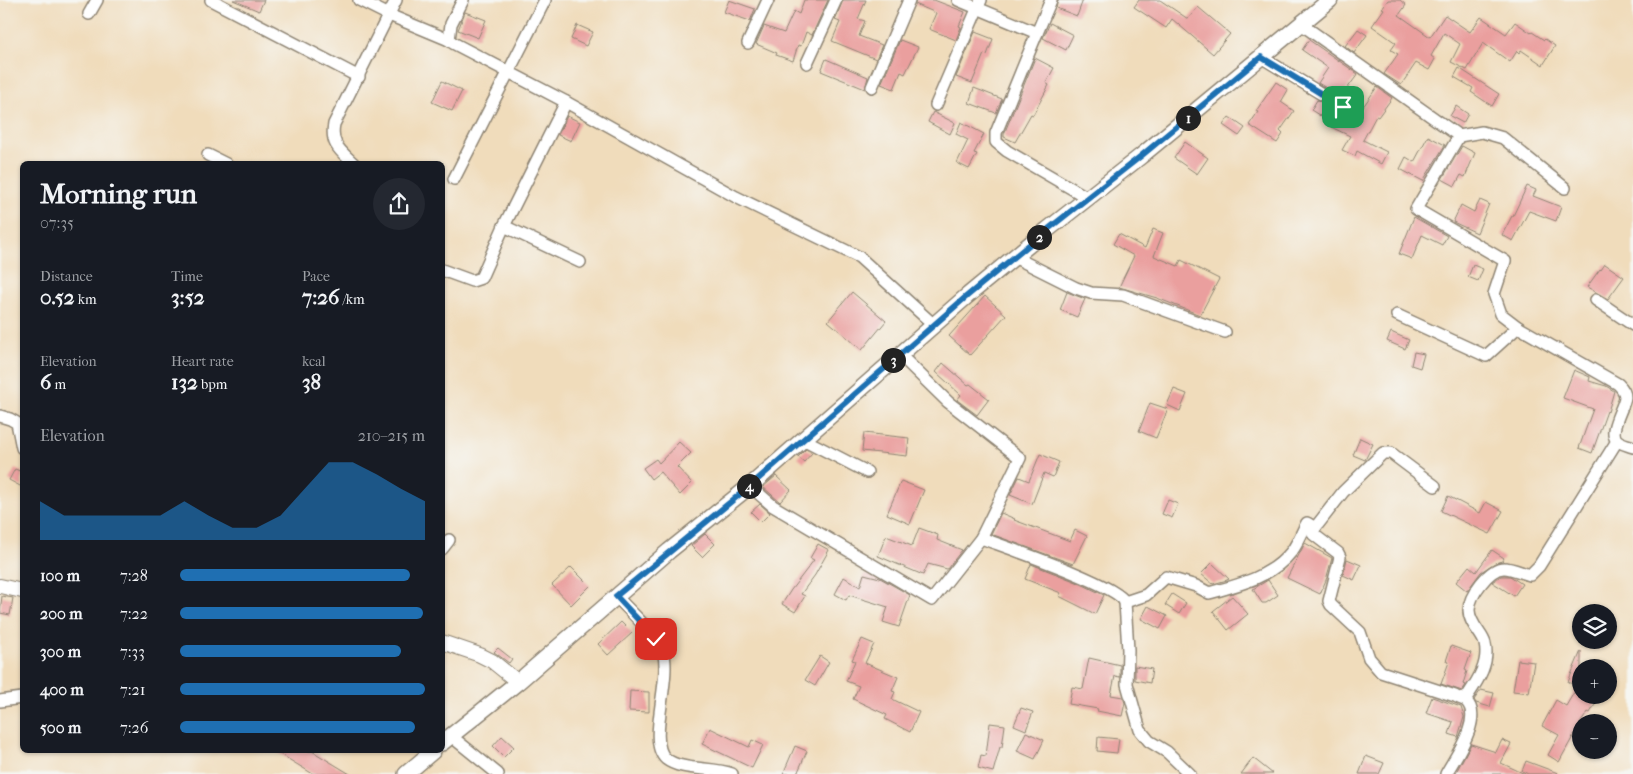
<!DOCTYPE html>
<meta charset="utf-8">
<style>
body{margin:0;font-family:"IM FELL French Canon",serif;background:#242831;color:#f1f3f6;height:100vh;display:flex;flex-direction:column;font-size:19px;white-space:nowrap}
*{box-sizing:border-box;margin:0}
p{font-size:16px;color:#9ea1a6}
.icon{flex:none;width:28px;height:28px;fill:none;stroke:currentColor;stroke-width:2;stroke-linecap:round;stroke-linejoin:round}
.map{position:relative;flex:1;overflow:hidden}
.details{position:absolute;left:20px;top:161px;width:425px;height:592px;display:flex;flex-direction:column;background:#171b24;border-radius:8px;box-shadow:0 1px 4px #0004}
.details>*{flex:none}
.controls{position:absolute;left:1572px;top:604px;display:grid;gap:10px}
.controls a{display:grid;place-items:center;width:45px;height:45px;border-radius:50%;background:#171b24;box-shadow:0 1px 4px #0004;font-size:25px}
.pin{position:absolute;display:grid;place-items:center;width:42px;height:42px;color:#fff;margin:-21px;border-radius:10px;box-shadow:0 2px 8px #0006}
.km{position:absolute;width:25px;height:25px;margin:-12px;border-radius:50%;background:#222;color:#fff;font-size:14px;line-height:25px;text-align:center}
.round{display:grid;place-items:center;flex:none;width:52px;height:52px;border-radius:26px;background:#242831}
.summary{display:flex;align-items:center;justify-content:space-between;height:85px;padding:0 20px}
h1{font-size:28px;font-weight:800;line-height:38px}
.stats{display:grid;grid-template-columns:repeat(3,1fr);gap:8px;height:85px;padding:5px 20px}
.stats div{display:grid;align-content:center}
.stats b{font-size:21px;font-weight:800}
.stats small{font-size:14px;font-weight:400}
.stats p{font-size:14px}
.chart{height:140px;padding:10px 20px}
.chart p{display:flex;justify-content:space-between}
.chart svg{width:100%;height:90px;margin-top:5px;fill:#1f6fb2;opacity:.7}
ul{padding:0 20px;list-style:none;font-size:16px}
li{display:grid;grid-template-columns:80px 60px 1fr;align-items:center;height:38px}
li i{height:12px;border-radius:6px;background:#1f6fb2}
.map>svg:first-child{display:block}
.building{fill:#ea9f9e}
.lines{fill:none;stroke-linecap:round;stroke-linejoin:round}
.minor-casing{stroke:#8e8473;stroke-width:14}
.tertiary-casing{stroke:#8e8473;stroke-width:16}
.secondary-casing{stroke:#8e8473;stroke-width:18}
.minor{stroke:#fff;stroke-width:11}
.tertiary{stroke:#fff;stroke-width:14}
.secondary{stroke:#fff;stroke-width:15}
.route-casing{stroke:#fff;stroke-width:10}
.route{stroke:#1f6fb2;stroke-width:6}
</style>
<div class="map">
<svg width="1633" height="774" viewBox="0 0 1633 774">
<rect width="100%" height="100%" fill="#f6f6f2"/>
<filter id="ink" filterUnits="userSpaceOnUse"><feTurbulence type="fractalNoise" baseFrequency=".02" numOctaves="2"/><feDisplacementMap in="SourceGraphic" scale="10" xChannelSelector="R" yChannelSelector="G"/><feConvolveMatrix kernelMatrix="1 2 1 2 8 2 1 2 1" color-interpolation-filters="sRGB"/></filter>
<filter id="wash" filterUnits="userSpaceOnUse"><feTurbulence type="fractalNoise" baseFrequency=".0096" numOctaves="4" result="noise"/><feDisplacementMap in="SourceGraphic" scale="20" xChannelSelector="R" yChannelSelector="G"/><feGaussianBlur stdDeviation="1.12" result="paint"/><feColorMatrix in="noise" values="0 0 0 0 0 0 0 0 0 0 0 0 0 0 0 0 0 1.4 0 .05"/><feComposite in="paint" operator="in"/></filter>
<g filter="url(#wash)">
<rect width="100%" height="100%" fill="#f0dcbb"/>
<g id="blocks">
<g class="building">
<polygon points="233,0 264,0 259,11"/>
<polygon points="729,0 755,9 750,21 724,12"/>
<polygon points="804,0 828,0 812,35 806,32 801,46 798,45 793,61 776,55 777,53 756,44 764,26 784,33 794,11 799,14"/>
<polygon points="843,0 866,0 858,19 865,21 859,36 882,45 876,59 832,41 840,22 835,20"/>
<polygon points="916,0 934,0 965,12 959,26 961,27 956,40 929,29 936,13 915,4"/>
<polygon points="1058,0 1083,0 1077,16 1056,8"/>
<polygon points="1139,0 1160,0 1188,19 1198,7 1230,34 1213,54 1172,19 1166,28 1134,7"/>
<polygon points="1388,0 1400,0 1406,5 1399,15 1430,37 1445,15 1470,32 1481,17 1506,34 1515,22 1531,33 1532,32 1544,40 1545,39 1555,46 1543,65 1521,50 1519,53 1517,51 1510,62 1483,43 1467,70 1451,62 1460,44 1444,33 1431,56 1435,59 1429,70 1416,63 1401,85 1384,74 1398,54 1391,50 1396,43 1372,26 1384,9 1382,8"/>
<polygon points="465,12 486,20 478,38 458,30"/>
<polygon points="1050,23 1073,35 1066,50 1043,38"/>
<polygon points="577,25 593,32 586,46 571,39"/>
<polygon points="1358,29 1367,35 1354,53 1345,46"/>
<polygon points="975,32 993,39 987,55 984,54 972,83 956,77"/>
<polygon points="900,40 918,47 905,74 901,72 894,89 881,84"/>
<polygon points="1309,40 1358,74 1341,97 1318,83 1328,68 1302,50"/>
<polygon points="1035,58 1054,68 1046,83 1049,85 1033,115 1031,114 1015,142 1004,137 1004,134"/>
<polygon points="826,59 868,77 865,89 821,71"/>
<polygon points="1459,68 1499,94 1492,106 1471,92 1473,88 1454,77"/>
<polygon points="442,81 462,91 452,111 432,102"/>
<polygon points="1276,82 1288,90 1281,102 1294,111 1280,131 1283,134 1277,143 1249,125 1258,112 1256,111"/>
<polygon points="1377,87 1392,98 1378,117 1376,116 1363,140 1387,152 1381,164 1357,151 1355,156 1342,150 1350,136 1331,127 1333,124 1311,110 1317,100 1339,113 1346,114 1355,118"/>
<polygon points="974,88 1002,99 996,113 969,103"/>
<polygon points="1456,106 1468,114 1463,123 1450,116"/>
<polygon points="933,112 955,123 950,134 928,122"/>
<polygon points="567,116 580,122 571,141 558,135"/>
<polygon points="1229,117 1245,128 1239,136 1223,125"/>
<polygon points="961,122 984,134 974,153 977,154 969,169 957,163 968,140 956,134"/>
<polygon points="1428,136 1445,145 1423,181 1400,169 1406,157 1414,162"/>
<polygon points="1185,142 1208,158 1197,174 1174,158"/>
<polygon points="1462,146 1475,153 1465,177 1461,175 1455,186 1442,179"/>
<polygon points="1527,186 1536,190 1533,196 1561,207 1556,221 1529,211 1513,241 1502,235 1512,216 1513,216"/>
<polygon points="1480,200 1489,204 1477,233 1453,222 1461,205 1474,212"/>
<polygon points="1414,217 1447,236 1442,245 1422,235 1412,259 1399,254"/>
<polygon points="1153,229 1163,233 1154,256 1178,266 1181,260 1219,279 1200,315 1157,298 1119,287 1134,256 1113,244 1119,234 1145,248"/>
<polygon points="1605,264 1624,277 1608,299 1587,287 1600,269 1601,270"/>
<polygon points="1473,265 1483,269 1478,281 1468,277"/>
<polygon points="852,292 886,321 862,350 828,321"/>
<polygon points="1067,292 1085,299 1077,317 1060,310"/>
<polygon points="985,296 1006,315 970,355 949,336"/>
<polygon points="1391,332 1409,340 1405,349 1387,341"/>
<polygon points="1414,352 1424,354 1420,368 1411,365"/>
<polygon points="943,363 968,385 970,384 989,399 977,415 957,400 961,395 936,372"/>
<polygon points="1574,370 1590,377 1589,381 1606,386 1614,391 1608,412 1607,411 1592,453 1579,448 1593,409 1563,398"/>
<polygon points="1174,389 1187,394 1180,411 1167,405"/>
<polygon points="1150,403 1168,409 1156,438 1139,431"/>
<polygon points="864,433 909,438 907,456 862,451"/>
<polygon points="1360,438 1373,444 1365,460 1353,455"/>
<polygon points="679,442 691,453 677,467 692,483 680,495 660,472 651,479 643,468 656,459 659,463"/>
<polygon points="806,449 812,453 804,462 798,457"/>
<polygon points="1040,454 1059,462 1053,477 1044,473 1032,504 1010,495 1019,477 1029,481"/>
<polygon points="15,469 22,472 22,487 9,480"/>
<polygon points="776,476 791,490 780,502 763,487"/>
<polygon points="901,481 924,490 910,524 887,514"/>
<polygon points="1448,496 1480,513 1486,502 1503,511 1490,534 1441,511"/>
<polygon points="1168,500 1178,504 1172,518 1162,514"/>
<polygon points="760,504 770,513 761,522 751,512"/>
<polygon points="1001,513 1015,519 1014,520 1070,541 1075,530 1087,536 1073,564 991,534"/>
<polygon points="919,528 938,535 937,540 962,550 947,569 928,564 923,575 878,556 886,536 912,546"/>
<polygon points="705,534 715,544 702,557 691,546"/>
<polygon points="1305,543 1332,558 1326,580 1320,594 1287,578"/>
<polygon points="818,544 829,550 815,575 801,594 805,596 795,612 782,604 791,590 814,560 810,558"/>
<polygon points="1492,550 1504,558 1502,561 1495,563 1481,572 1467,591 1456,582 1469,566 1476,572"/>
<polygon points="1347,559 1361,565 1354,580 1343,575"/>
<polygon points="1212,563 1229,579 1227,580 1213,584 1201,574"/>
<polygon points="1031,564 1079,583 1104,595 1095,614 1059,596 1061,593 1025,579"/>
<polygon points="571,567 590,586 571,605 552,585"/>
<polygon points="864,574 880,578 910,595 899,627 883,622 888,607 849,595 846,600 835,594 844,577 860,587"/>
<polygon points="1501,576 1510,576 1522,584 1514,596 1492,582"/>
<polygon points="1268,580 1278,595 1266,603 1262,603 1253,589"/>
<polygon points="1172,594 1186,603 1179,614 1165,605"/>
<polygon points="2,596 13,598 10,615 0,613"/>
<polygon points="1232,596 1248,614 1228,630 1213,611"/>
<polygon points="1148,606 1167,616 1160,629 1141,619"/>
<polygon points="621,622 632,633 608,655 598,644"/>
<polygon points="862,639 874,644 865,663 898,677 892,691 895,692 892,699 919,712 910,732 885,719 887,715 853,699 859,686 846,681 855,661 852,660"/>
<polygon points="1451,646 1471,653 1465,670 1467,671 1463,684 1466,685 1462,691 1441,684 1449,662 1446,661"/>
<polygon points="498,648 512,659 509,663 494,652"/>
<polygon points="1581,651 1581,688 1568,682"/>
<polygon points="820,656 829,662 815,686 805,680"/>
<polygon points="1089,658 1120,665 1120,677 1115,676 1111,695 1123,697 1125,703 1122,716 1097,711 1098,709 1069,704 1072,687 1083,689"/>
<polygon points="1518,660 1534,662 1529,693 1513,691"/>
<polygon points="1135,666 1152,669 1150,683 1135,680"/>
<polygon points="1576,689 1581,692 1581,695 1587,695 1597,701 1590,713 1588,712 1581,722 1559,762 1548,755 1559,735 1542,726 1556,700 1566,706"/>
<polygon points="1481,690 1494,693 1490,707 1476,703 1474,700"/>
<polygon points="630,691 649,692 649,712 629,711"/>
<polygon points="1432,697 1461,707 1464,717 1458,737 1449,734 1453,722 1426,713"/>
<polygon points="1021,708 1033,712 1026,730 1014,725"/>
<polygon points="990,723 1005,725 1002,747 1000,747 993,772 978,768 981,755 986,756"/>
<polygon points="710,728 749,747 752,740 763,745 752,768 702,744"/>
<polygon points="1026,732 1044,740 1035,759 1017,751"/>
<polygon points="502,736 514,747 504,757 493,746"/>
<polygon points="1098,737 1119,739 1117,753 1097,751"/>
<polygon points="1502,740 1511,744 1501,763 1525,774 1455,774 1471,744 1496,752"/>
<polygon points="795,746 807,751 797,774 783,774"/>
<polygon points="275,751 312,751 350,774 313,774"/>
<polygon points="1366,756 1384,763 1379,774 1359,774"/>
<polygon points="1253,758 1273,774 1241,774"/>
<polygon points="1526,761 1558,773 1558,774 1528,774 1522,771"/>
</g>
</g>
</g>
<g filter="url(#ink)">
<use href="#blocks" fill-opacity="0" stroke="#8e8473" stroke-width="1"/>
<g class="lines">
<defs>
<g id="minor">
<polyline points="211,0 359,77"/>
<polyline points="359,0 389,15 449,40"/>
<polyline points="463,0 451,24 449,40 453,43 566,102 736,197 859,257 934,325"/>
<polyline points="958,0 1037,33 996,133 996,142 1007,151 1088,198"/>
<polyline points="89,14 97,0"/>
<polyline points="1301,24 1459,136 1482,132 1503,138 1565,188"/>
<polyline points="1037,33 1051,0"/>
<polyline points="748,43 768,0"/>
<polyline points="1261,57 1343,107"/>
<polyline points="807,63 836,0"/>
<polyline points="872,87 909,0"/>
<polyline points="936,105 981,0"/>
<polyline points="208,155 226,164"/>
<path d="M354 164C341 151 330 145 334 124L396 0"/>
<polyline points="454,179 545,0"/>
<polyline points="504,226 580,262"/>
<polyline points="1014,257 1076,288 1091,293 1123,295 1225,332"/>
<polyline points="442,270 472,281 481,278 504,226 566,102"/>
<polyline points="1596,300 1633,325"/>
<polyline points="1397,315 1486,356 1518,327 1501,314 1494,294 1505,261 1416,209 1459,136"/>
<path d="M1518 327 1618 384C1621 387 1625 392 1625 397 1624 408 1606 433 1618 441 1622 444 1628 445 1633 447"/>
<polyline points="0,416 10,419 17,423 22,448"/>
<polyline points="803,439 867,472"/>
<polyline points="750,486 773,506 932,600 981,538 1020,458 948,402 899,354"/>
<path d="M1435 486 1391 453H1383L1343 492 1315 528 1313 534 1338 553 1340 557 1329 601 1331 605 1360 632 1369 658 1381 672 1455 696C1458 698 1463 699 1466 701 1484 718 1455 757 1446 774"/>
<path d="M981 538C1005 547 1116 584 1125 602L1128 650 1127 684 1140 730 1149 741 1167 752 1190 774"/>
<polyline points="442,549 449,540"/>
<path d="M616 596C628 610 657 635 663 651 672 680 646 742 666 759 681 771 713 767 732 774"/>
<path d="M1125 602 1146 595 1166 577 1196 586 1209 593C1239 585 1272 577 1292 551 1298 543 1302 532 1307 523L1315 528"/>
<path d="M1465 700C1475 684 1490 665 1485 644 1483 634 1469 624 1469 610 1469 596 1489 568 1504 568 1512 568 1522 573 1530 575L1539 566 1617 441"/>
<polyline points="0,701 22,698"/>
<polyline points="451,736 498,774"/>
</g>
<g id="tertiary">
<polyline points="0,586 22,591"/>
<polyline points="442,642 480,655 492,661 518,682"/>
</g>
<g id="secondary">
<polyline points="442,743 518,682 669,551 750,486 967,296 1047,230 1141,156 1330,0"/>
<polyline points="406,774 433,751"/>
</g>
</defs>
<use href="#minor" class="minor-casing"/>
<use href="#tertiary" class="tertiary-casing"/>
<use href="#secondary" class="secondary-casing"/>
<use href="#minor" class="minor"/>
<use href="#tertiary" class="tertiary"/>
<use href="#secondary" class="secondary"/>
</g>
</g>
<g class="lines" filter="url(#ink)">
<defs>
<polyline id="route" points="656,639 616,596 750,486 967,296 1047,230 1141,156 1261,57 1343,107"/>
</defs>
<use href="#route" class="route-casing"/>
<use href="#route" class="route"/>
</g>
</svg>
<div class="controls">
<a><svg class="icon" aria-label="layers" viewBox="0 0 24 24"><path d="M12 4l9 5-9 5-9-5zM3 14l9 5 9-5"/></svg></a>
<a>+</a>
<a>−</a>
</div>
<div class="pin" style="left:1343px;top:107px;background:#1e9e55"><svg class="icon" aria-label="arrive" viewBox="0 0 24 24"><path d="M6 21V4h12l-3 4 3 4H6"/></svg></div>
<div class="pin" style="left:656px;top:639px;background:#d93025"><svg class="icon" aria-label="check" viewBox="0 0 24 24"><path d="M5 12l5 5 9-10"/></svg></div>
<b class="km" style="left:1188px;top:118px">1</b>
<b class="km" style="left:1039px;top:237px">2</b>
<b class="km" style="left:893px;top:360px">3</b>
<b class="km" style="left:749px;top:486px">4</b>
<section class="details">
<div class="summary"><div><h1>Morning run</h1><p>07:35</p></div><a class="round"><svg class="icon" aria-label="share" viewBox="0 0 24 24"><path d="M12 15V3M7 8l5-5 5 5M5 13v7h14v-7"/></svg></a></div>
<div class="stats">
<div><p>Distance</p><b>0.52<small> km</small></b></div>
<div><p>Time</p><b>3:52</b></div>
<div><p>Pace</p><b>7:26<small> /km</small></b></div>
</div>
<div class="stats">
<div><p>Elevation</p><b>6<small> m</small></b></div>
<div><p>Heart rate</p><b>132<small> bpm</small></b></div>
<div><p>kcal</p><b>38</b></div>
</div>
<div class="chart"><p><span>Elevation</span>210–215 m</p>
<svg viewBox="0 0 160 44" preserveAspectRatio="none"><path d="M0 44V25L10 32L20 32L30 32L40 32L50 32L60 25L70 32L80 38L90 38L100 32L110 19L120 6L130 6L140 12L150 19L160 25V44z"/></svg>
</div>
<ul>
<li><b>100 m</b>7:28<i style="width:94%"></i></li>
<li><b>200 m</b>7:22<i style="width:99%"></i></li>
<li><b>300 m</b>7:33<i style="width:90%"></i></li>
<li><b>400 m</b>7:21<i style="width:100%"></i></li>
<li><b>500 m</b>7:26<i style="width:96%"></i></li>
</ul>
</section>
</div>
